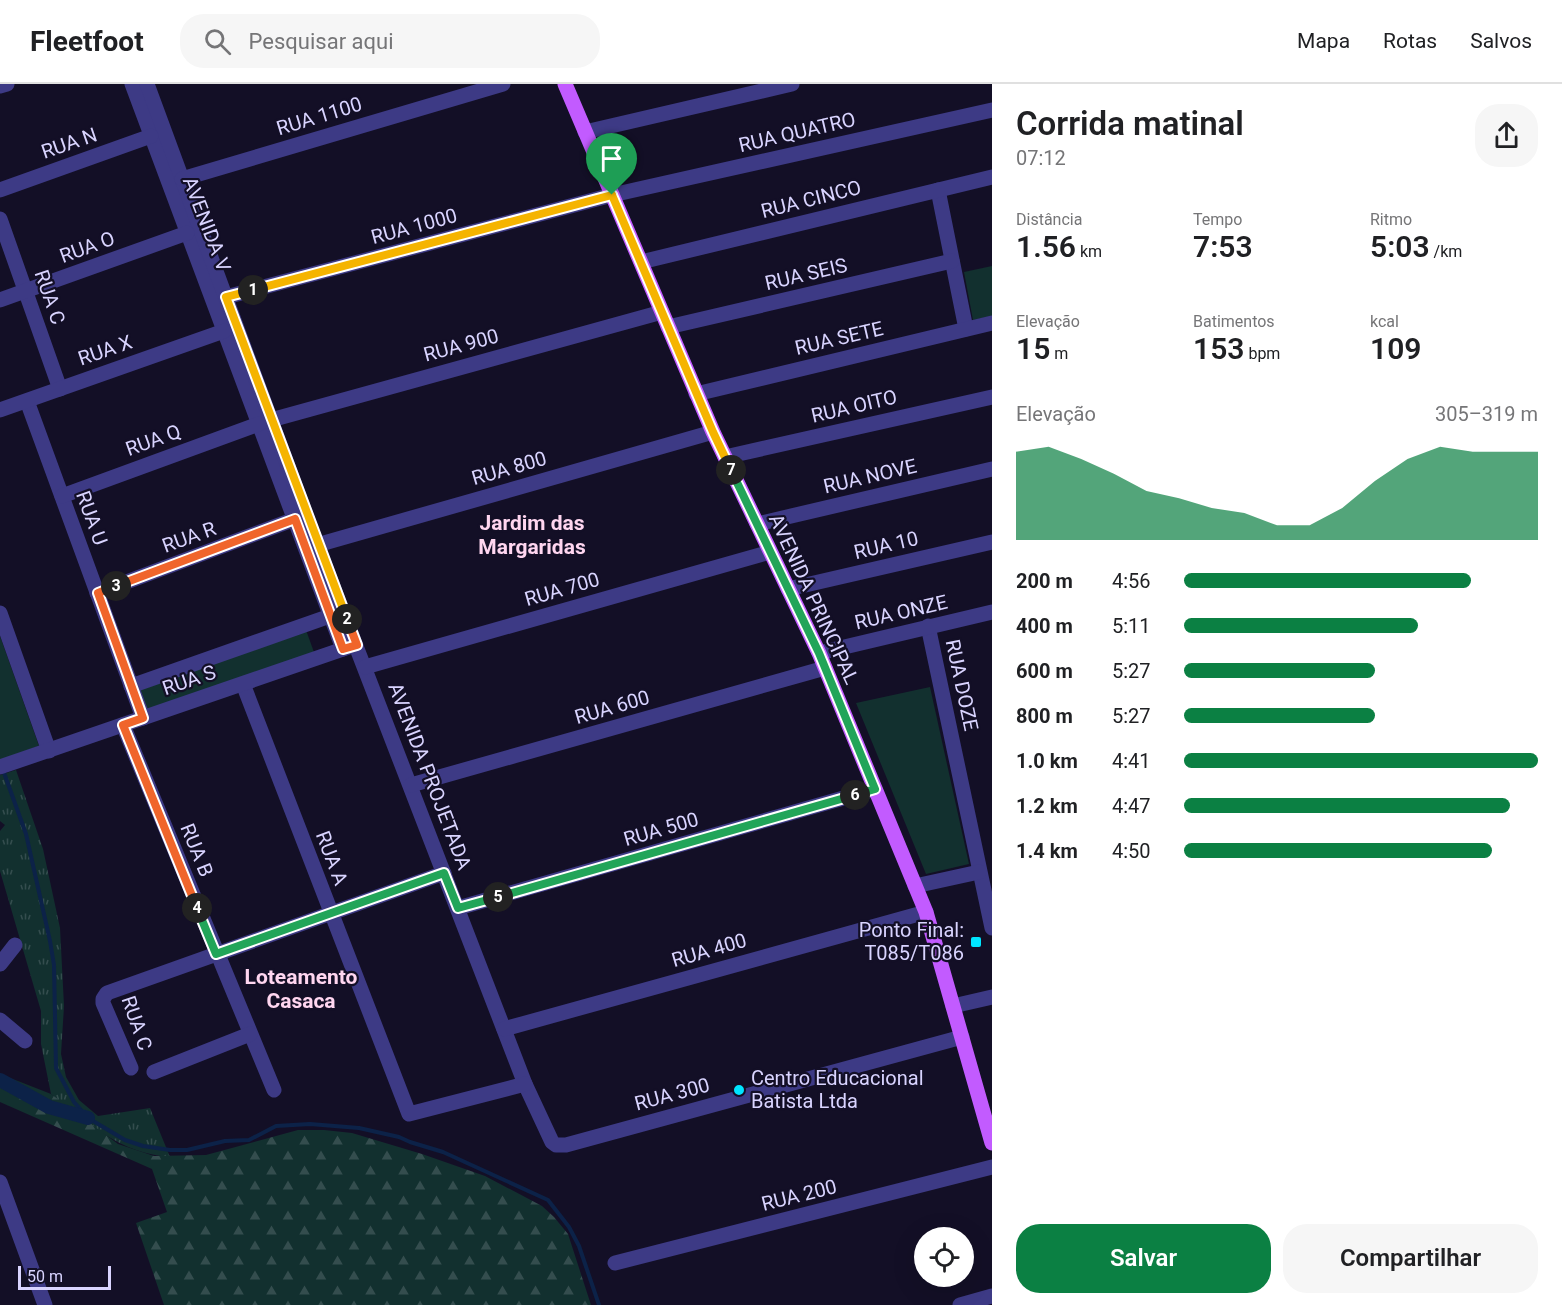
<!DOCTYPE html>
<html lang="pt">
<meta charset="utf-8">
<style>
body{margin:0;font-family:Roboto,sans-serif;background:#f6f6f6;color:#202124;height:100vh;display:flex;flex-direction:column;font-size:22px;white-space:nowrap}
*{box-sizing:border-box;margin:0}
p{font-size:20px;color:#757577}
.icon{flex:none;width:33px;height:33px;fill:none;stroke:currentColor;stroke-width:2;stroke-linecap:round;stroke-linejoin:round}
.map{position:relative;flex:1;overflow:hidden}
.panel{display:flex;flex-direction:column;background:#fff;width:570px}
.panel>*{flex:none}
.tools{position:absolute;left:914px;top:1143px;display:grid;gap:12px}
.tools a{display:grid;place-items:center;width:60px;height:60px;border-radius:50%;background:#fff;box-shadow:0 6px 24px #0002;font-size:30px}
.scale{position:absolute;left:18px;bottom:15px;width:93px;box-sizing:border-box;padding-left:6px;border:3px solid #d9d4ff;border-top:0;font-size:16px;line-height:21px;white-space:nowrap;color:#d9d4ff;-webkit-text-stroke:4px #130f26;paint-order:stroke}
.pin{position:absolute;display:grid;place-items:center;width:51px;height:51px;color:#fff;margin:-62px -26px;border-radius:50% 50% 50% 0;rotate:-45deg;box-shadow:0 0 6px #0007}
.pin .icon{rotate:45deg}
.km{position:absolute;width:30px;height:30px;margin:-15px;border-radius:50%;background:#222;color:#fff;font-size:16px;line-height:30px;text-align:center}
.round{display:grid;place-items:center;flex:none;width:63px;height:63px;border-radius:24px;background:#f6f6f6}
.headline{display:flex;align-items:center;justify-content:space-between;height:102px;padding:0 24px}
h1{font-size:33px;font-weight:600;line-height:45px}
.figures{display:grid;grid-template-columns:repeat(3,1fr);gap:9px;height:102px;padding:6px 24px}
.figures div{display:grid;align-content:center}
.figures b{font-size:30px;font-weight:600}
.figures small{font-size:16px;font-weight:400}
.figures p{font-size:16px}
.chart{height:168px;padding:12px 24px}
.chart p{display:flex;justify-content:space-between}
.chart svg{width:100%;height:108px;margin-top:6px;fill:#0b8043;opacity:.7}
.action{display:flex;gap:12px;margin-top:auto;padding:12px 24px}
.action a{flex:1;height:69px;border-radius:24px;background:#0b8043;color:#fff;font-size:24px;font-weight:600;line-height:69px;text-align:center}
.action a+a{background:#f6f6f6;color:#202124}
ul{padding:0 24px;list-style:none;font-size:20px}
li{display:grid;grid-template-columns:96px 72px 1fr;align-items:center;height:45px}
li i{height:15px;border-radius:8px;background:#0b8043}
header{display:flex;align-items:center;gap:36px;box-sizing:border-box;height:84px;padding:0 30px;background:#fff;border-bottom:2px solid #e0e0e0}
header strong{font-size:28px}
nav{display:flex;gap:33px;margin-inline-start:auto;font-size:21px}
.search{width:420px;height:54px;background:#f6f6f6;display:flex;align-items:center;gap:15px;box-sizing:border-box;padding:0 21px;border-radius:24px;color:#757577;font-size:22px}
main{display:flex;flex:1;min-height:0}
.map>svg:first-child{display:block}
.grass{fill:url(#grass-tufts)}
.forest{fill:url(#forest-firs)}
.park{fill:#12302f}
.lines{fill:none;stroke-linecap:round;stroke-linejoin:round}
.stream{stroke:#0c2248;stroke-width:4}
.canal{stroke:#0c2248;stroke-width:14}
.minor{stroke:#3d3a85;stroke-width:15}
.major{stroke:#c25bff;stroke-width:15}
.split-1-casing{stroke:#fff;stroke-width:12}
.split-2-casing{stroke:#fff;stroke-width:12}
.split-3-casing{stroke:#fff;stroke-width:12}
.split-4-casing{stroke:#fff;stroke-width:12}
.split-5-casing{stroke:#fff;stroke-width:12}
.split-6-casing{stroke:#fff;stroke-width:12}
.split-7-casing{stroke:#fff;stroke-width:12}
.split-8-casing{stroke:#fff;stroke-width:12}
.split-1{stroke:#f5b400;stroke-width:8}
.split-2{stroke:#f5b400;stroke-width:8}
.split-3{stroke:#f0652b;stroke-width:8}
.split-4{stroke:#f0652b;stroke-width:8}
.split-5{stroke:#22a559;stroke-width:8}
.split-6{stroke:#22a559;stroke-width:8}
.split-7{stroke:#22a559;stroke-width:8}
.split-8{stroke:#f5b400;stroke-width:8}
.poi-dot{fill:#00e5ff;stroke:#130f26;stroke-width:2}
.labels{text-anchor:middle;stroke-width:4.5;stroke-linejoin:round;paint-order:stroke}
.street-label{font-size:20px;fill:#d9d4ff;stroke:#130f26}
.poi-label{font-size:20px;fill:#d9d4ff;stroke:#130f26;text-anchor:end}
.neighbourhood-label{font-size:21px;font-weight:bold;fill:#ffd6f0;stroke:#130f26}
</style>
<header>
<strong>Fleetfoot</strong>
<div class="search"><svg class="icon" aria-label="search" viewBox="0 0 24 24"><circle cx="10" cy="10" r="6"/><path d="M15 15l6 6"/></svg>Pesquisar aqui</div>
<nav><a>Mapa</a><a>Rotas</a><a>Salvos</a></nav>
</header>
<main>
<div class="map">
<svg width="992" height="1221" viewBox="0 0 992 1221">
<defs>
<pattern id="grass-tufts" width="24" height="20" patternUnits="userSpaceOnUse" patternTransform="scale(1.5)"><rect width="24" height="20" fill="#12302f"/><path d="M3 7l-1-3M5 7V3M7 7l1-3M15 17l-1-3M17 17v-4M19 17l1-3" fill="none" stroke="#344d4e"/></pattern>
<pattern id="forest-firs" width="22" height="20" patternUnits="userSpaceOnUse" patternTransform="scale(1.5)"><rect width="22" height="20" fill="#12302f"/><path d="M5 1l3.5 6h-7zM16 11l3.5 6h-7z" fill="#344d4e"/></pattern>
</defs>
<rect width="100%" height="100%" fill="#130f26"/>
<path class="grass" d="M16 686 43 765 60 844 64 922 61 970 66 993 79 1016 98 1032 150 1024 170 1073C122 1070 87 1039 51 1010L41 960V927L0 787V747L5 741 0 737V691Z"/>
<polygon class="forest" points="0,990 51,1010 118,1060 154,1072 206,1071 298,1046 324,1046 352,1049 422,1070 485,1092 542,1122 554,1133 568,1150 591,1221 164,1221 136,1139 167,1128 152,1085 0,1018"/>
<g class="park">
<polygon points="992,182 992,232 973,236 964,188"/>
<polygon points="306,546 315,571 148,628 140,605"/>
<polygon points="0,552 39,662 0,676"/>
<polygon points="930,603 969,780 926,790 856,619"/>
</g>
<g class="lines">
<polyline class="stream" points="3,686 26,750 50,857 54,881 56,984 74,1018 88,1034 125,1056 143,1062 170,1066 187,1066 225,1057 249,1056 276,1042 310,1040 359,1044 399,1053 410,1058 443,1068 548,1116 569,1143 579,1162 599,1221"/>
<polyline class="canal" points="0,996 49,1023 88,1034"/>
<g class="minor">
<polyline points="132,0 343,565"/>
<polyline points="147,0 317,461 525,1000 552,1058 556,1061 566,1061 962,953"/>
<polyline points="0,2 7,0"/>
<polyline points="585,48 792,0"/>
<polyline points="182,95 503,0"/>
<polyline points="0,106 151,52"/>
<polyline points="938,106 966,245"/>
<polyline points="0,135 60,305"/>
<polyline points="641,178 992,93"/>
<polyline points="226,213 612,111 992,26"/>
<polyline points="0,216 187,149"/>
<polyline points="668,243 952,177"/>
<polyline points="696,310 992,239"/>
<polyline points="27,317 143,634"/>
<polyline points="0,326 224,247"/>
<polyline points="271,336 662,228"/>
<polyline points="725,373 992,313"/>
<polyline points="62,412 259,340"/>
<polyline points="757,440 992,385"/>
<polyline points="317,461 713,348"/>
<polyline points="788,505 992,458"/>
<polyline points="97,509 295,435"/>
<polyline points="0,529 49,667"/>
<polyline points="928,542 992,844"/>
<polyline points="819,569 992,528"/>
<polyline points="365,583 770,468"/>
<polyline points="243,600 409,1030 525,1000"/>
<polyline points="131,602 330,532"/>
<polyline points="123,641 274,1006"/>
<polyline points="0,683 352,562"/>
<polyline points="411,701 825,584"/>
<polyline points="915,802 979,788"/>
<polyline points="458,824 875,705"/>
<polyline points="0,880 15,861"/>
<polyline points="953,922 992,913"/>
<polyline points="0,936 25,957"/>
<polyline points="504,945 926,828"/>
<polyline points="131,984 103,919 103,915 107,909 444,789"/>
<polyline points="154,988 250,950"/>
<polyline points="0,1098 45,1221"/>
<polyline points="615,1179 992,1083"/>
<polyline points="960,1221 992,1212"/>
</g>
<polyline class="major" points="565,0 713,348 819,569 926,828 992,1059"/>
</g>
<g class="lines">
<defs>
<polyline id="split-1" points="253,206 612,111"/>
<polyline id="split-2" points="253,206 226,213 347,535"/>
<polyline id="split-3" points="116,502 295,435 343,565 357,561 347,535"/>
<polyline id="split-4" points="116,502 98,509 143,634 123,641 197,824"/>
<polyline id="split-5" points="197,824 216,870 444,789 458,824 498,813"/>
<polyline id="split-6" points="498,813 855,711"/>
<polyline id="split-7" points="731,386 819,569 875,705 855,711"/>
<polyline id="split-8" points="612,111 713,348 731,386"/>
</defs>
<use href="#split-1" class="split-1-casing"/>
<use href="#split-2" class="split-2-casing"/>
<use href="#split-3" class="split-3-casing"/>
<use href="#split-4" class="split-4-casing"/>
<use href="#split-5" class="split-5-casing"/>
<use href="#split-6" class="split-6-casing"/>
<use href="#split-7" class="split-7-casing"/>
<use href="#split-8" class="split-8-casing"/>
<use href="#split-1" class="split-1"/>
<use href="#split-2" class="split-2"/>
<use href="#split-3" class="split-3"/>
<use href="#split-4" class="split-4"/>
<use href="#split-5" class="split-5"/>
<use href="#split-6" class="split-6"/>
<use href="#split-7" class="split-7"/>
<use href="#split-8" class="split-8"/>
</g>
<g class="poi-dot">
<rect x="970" y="852" width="12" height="12" rx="3"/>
<circle cx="739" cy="1006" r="6"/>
</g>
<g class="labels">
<g class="street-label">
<text transform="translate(319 32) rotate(-17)" y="7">RUA 1100</text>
<text transform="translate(797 48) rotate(-13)" y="7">RUA QUATRO</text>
<text transform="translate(69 59) rotate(-19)" y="7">RUA N</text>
<text transform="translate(811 115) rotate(-14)" y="7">RUA CINCO</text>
<text transform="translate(207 140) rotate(69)" y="7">AVENIDA V</text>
<text transform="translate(414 142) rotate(-15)" y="7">RUA 1000</text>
<text transform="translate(87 163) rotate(-20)" y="7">RUA O</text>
<text transform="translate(806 190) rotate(-13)" y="7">RUA SEIS</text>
<text transform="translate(50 213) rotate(71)" y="7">RUA C</text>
<text transform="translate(839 254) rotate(-13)" y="7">RUA SETE</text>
<text transform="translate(461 261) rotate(-15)" y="7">RUA 900</text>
<text transform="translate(105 266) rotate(-19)" y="7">RUA X</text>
<text transform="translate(854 322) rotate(-13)" y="7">RUA OITO</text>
<text transform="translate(153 356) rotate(-20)" y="7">RUA Q</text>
<text transform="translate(509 384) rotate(-16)" y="7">RUA 800</text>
<text transform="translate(870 392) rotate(-13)" y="7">RUA NOVE</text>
<text transform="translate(92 434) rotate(70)" y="7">RUA U</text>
<text transform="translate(189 453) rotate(-20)" y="7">RUA R</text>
<text transform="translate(886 461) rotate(-13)" y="7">RUA 10</text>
<text transform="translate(562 505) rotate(-16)" y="7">RUA 700</text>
<text transform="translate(814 515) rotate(65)" y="7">AVENIDA PRINCIPAL</text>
<text transform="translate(901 528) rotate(-13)" y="7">RUA ONZE</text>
<text transform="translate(189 596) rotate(-19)" y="7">RUA S</text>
<text transform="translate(962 601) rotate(78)" y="7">RUA DOZE</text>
<text transform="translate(612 623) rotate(-16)" y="7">RUA 600</text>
<text transform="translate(430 692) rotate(69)" y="7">AVENIDA PROJETADA</text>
<text transform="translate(661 745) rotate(-16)" y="7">RUA 500</text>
<text transform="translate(197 766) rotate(68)" y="7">RUA B</text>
<text transform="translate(332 774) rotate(69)" y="7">RUA A</text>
<text transform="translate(709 866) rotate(-16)" y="7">RUA 400</text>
<text transform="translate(137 939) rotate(71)" y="7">RUA C</text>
<text transform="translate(672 1010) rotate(-15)" y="7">RUA 300</text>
<text transform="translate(799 1111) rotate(-14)" y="7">RUA 200</text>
</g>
<g class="poi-label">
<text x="964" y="853">Ponto Final:<tspan x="964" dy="23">T085/T086</tspan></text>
<text x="751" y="1001" text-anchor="start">Centro Educacional<tspan x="751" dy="23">Batista Ltda</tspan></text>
</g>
<g class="neighbourhood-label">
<text x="532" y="446">Jardim das<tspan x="532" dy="24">Margaridas</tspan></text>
<text x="301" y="900">Loteamento<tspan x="301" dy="24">Casaca</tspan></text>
</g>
</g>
</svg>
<div class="tools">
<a><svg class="icon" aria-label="locate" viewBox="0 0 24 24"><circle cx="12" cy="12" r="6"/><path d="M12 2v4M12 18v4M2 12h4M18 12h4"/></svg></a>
</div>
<div class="scale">50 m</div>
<div class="pin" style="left:612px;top:111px;background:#1e9e55"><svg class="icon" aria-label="arrive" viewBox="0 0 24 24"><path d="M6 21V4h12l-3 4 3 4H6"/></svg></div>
<b class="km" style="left:253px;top:206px">1</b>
<b class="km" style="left:347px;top:535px">2</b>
<b class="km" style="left:116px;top:502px">3</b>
<b class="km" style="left:197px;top:824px">4</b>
<b class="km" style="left:498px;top:813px">5</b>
<b class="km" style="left:855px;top:711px">6</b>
<b class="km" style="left:731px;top:386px">7</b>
</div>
<section class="panel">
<div class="headline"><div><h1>Corrida matinal</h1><p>07:12</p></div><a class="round"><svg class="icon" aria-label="share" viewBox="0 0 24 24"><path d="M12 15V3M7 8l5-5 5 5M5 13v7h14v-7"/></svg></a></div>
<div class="figures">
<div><p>Distância</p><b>1.56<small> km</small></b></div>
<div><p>Tempo</p><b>7:53</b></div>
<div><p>Ritmo</p><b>5:03<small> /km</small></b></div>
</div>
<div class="figures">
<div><p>Elevação</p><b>15<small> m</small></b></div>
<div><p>Batimentos</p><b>153<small> bpm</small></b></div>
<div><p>kcal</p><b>109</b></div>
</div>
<div class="chart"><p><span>Elevação</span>305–319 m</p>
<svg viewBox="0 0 160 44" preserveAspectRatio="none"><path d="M0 44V8L10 6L20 11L30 17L40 24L50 27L60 31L70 33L80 38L90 38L100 31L110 20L120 11L130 6L140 8L150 8L160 8V44z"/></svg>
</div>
<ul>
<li><b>200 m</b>4:56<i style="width:81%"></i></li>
<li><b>400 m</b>5:11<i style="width:66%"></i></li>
<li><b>600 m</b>5:27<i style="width:54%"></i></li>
<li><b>800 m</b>5:27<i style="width:54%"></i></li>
<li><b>1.0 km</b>4:41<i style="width:100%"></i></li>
<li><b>1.2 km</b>4:47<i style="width:92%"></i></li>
<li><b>1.4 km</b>4:50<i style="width:87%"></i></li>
</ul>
<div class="action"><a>Salvar</a><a>Compartilhar</a></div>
</section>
</main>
